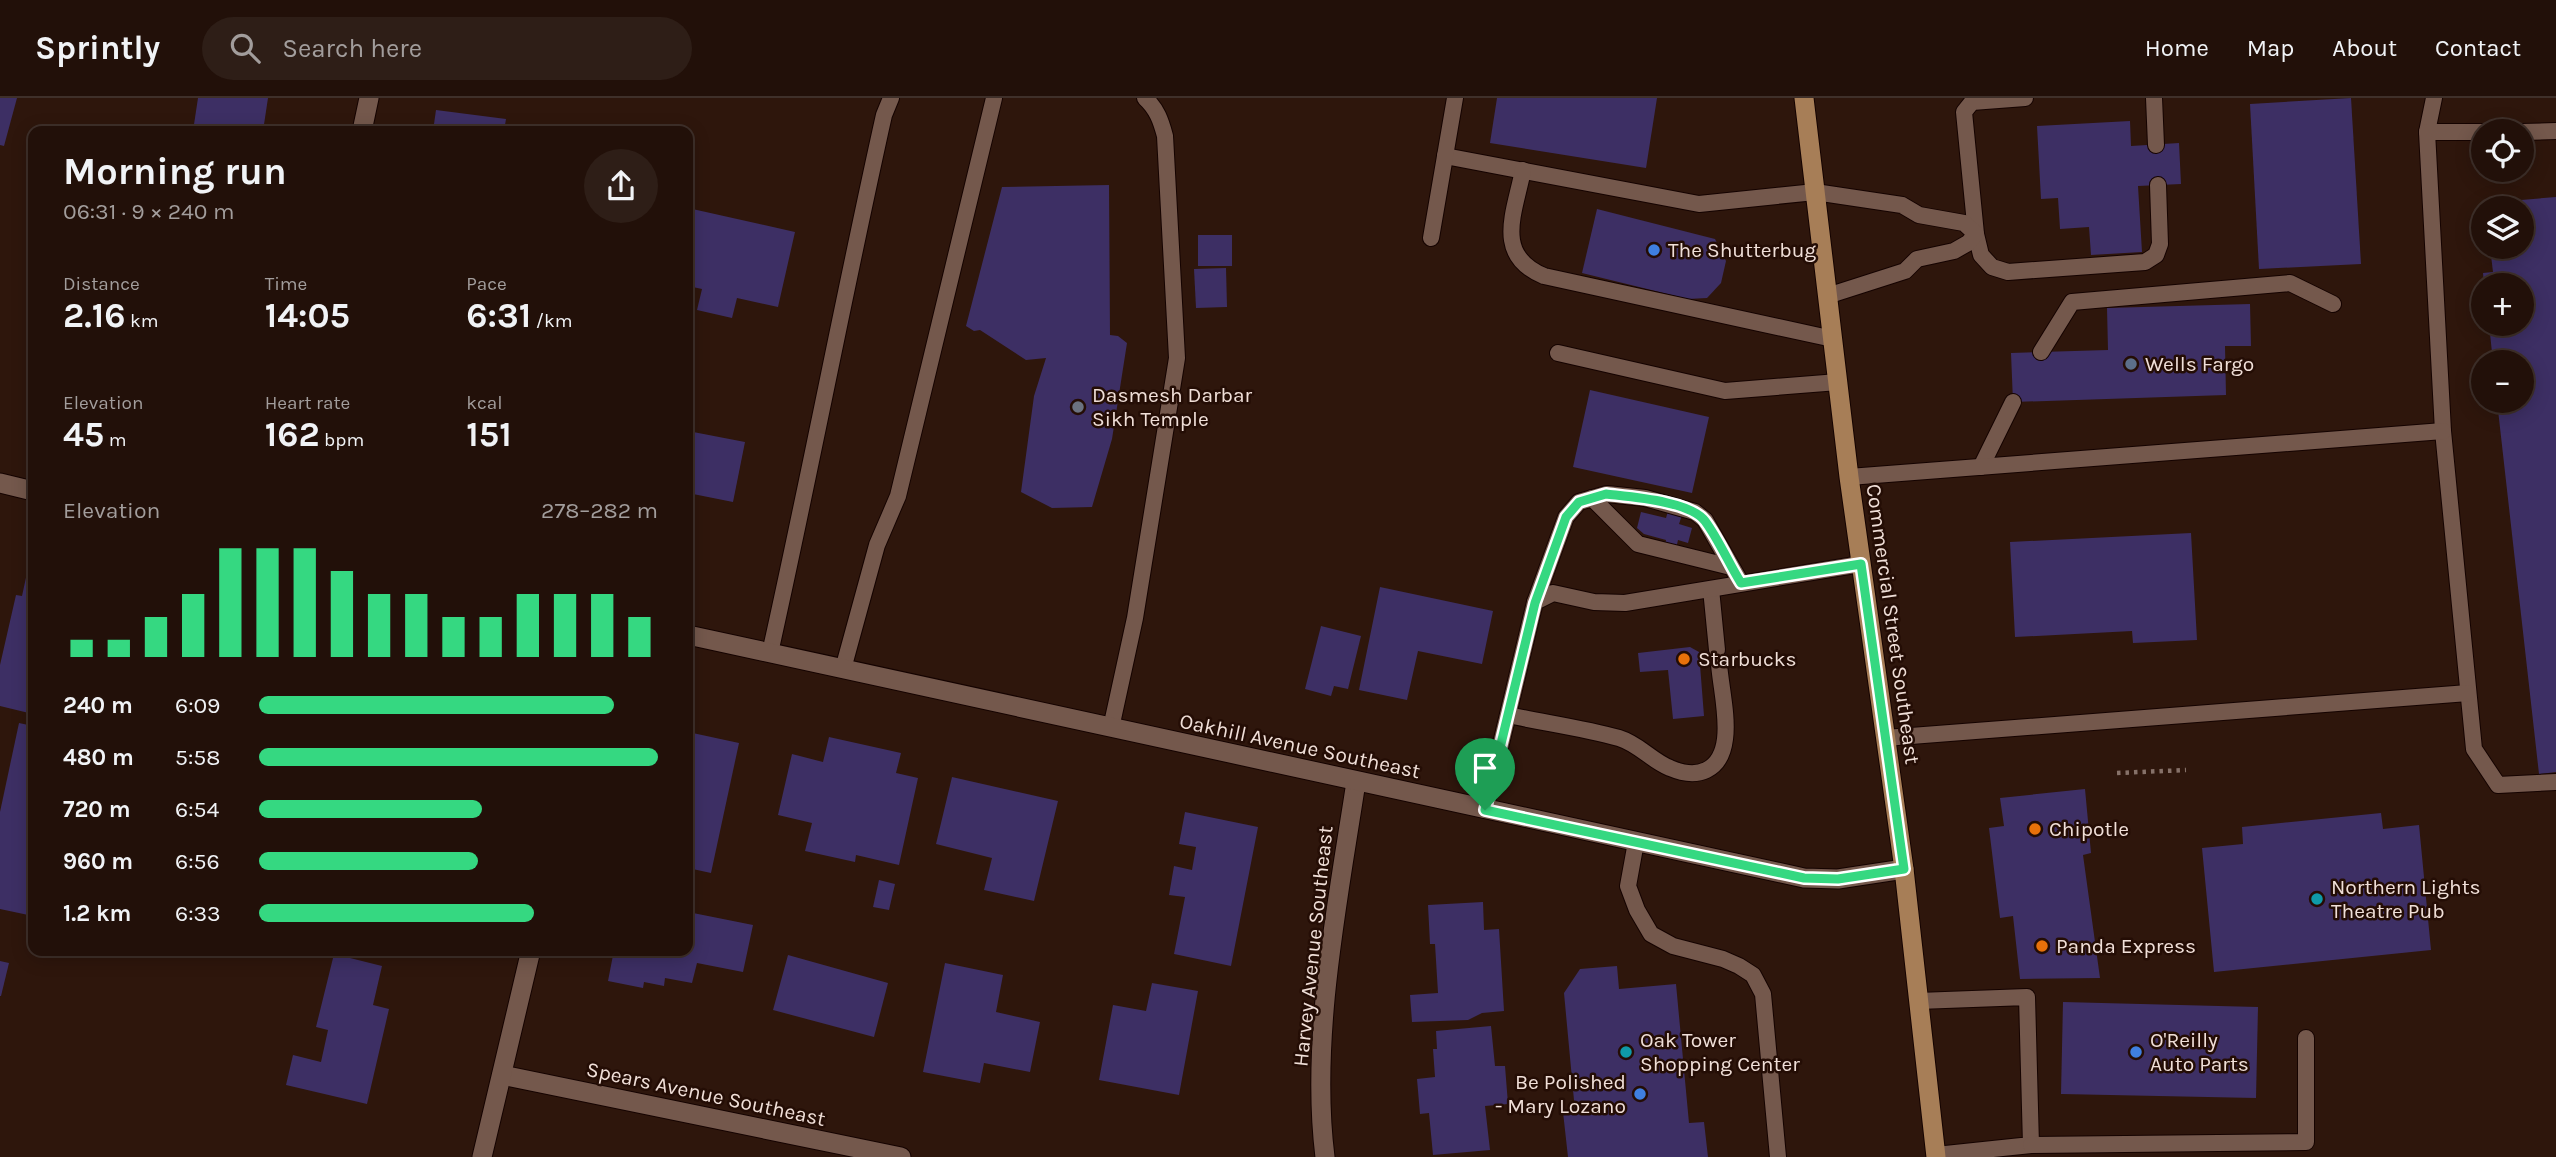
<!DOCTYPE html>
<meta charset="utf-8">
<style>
body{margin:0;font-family:Karla,sans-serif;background:#2e1e17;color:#f1f3f6;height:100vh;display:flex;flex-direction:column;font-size:26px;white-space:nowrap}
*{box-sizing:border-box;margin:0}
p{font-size:23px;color:#a29d9c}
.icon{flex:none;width:38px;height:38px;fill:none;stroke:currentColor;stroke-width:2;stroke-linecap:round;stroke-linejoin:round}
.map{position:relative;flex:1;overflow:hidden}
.drawer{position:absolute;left:28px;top:28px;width:665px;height:830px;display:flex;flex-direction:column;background:#221009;border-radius:14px;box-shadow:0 4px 18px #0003,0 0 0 2px #3f302a}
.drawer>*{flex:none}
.tools{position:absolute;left:2471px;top:21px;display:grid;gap:14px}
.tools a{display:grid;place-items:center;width:63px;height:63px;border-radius:50%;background:#221009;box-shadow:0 4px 18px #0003,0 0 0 2px #3f302a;font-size:35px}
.pin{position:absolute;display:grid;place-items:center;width:60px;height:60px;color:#fff;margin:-72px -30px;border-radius:50% 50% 50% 0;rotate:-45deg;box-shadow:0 0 7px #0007}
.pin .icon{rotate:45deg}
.round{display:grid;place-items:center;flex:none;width:74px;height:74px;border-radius:37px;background:#2e1e17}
.summary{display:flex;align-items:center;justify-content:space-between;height:119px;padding:0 35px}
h1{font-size:38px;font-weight:700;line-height:52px}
.stats{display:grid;grid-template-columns:repeat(3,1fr);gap:10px;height:119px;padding:7px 35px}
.stats div{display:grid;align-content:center}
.stats b{font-size:35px;font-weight:700}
.stats small{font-size:19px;font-weight:400}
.stats p{font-size:19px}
.chart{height:196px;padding:14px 35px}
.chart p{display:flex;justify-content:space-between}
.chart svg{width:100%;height:126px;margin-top:7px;stroke:#35d881;stroke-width:6}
ul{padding:0 35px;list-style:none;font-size:23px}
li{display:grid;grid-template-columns:112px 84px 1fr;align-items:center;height:52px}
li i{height:18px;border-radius:9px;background:#35d881}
header{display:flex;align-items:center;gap:42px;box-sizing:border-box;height:98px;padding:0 35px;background:#221009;border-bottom:2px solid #3f302a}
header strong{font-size:33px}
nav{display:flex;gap:38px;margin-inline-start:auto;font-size:24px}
.search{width:490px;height:63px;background:#2e1e17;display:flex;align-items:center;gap:18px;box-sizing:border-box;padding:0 24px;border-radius:38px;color:#a29d9c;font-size:26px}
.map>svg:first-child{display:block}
.building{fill:#3d2f64}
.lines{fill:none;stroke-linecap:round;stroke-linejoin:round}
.service-casing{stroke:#150300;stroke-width:18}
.minor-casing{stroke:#150300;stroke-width:21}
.tertiary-casing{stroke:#150300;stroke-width:21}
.primary-casing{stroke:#150300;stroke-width:21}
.path{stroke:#867169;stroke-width:4.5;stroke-dasharray:3.5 5;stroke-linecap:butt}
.service{stroke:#74584c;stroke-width:16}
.minor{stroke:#74584c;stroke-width:19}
.tertiary{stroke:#74584c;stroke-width:19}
.primary{stroke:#a77e57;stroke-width:19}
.route-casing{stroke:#fff;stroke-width:14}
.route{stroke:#35d881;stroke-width:9}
.shop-dot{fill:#3f7fe0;stroke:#240d05;stroke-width:2.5}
.service-dot{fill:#5c6f8a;stroke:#240d05;stroke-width:2.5}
.worship-dot{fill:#6b7280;stroke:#240d05;stroke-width:2.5}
.food-dot{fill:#e8710a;stroke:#240d05;stroke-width:2.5}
.culture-dot{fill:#0f9aa8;stroke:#240d05;stroke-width:2.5}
.labels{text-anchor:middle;stroke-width:5;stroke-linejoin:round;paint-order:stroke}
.poi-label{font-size:21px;fill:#f0dfd8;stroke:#240d05;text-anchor:start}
.street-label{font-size:21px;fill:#f0dfd8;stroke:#240d05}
</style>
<header>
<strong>Sprintly</strong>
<div class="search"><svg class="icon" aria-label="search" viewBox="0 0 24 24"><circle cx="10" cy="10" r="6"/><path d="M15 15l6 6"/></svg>Search here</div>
<nav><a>Home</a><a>Map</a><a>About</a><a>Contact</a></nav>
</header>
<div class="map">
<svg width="2556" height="1059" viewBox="0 0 2556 1059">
<rect width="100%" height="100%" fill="#2e160c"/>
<g class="building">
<polygon points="0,0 17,0 4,48 0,47"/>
<polygon points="198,0 268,0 263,33 193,33"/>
<polygon points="1497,0 1657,0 1646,70 1490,45"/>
<polygon points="2351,0 2361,166 2259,171 2250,6"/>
<polygon points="436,12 506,21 504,33 433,33"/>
<polygon points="2130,23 2131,48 2179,45 2181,86 2138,88 2142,154 2091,157 2089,129 2060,131 2058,100 2041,101 2037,28"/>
<polygon points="1109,87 1110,237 1118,238 1127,245 1112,341 1092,409 1052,410 1021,394 1034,298 1046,260 1026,262 980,232 974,233 966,228 1002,89"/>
<polygon points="2556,99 2556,674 2539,676 2497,303 2522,303 2522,264 2493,264 2489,226 2522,226 2522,187 2484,187 2483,175 2493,174 2490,149 2522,149 2522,110 2485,110 2485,105"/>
<polygon points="688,110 795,134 778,209 737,200 732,220 697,212 702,191 688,188"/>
<polygon points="1597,111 1715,141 1726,163 1721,185 1707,200 1688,201 1582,175"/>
<rect x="1198" y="137" width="34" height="31"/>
<polygon points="1226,170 1227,209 1196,210 1194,171"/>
<polygon points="2250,206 2251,248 2225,248 2226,297 2013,304 2011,255 2108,252 2107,210"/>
<polygon points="1590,292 1709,319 1692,395 1573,369"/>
<polygon points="688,333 745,344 733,404 688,395"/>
<polygon points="1668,413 1682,417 1679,426 1692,430 1688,445 1678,442 1676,451 1665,448 1666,442 1644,436 1637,430 1641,414 1666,420"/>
<polygon points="2191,435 2197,542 2133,545 2132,533 2015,539 2010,444"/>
<polygon points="27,475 33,476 33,616 0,608 0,567 16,497 22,498"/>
<polygon points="1380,489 1493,513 1482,566 1418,553 1407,602 1359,592"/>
<polygon points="1321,528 1361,538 1348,591 1334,588 1331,598 1305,591"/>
<polygon points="1690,549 1699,554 1725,551 1726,565 1700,567 1704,618 1673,621 1668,572 1640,574 1638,555"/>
<polygon points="19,625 33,628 33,818 0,811 0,714"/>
<polygon points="688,634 739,645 711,775 688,770"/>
<polygon points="829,639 901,655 896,675 918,680 899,767 856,757 855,764 805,753 812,725 778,717 792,656 823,664"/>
<polygon points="952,679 1058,703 1034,803 984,792 992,760 936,746"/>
<polygon points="2085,691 2091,755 2083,757 2100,880 2020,881 2013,818 2000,820 1989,730 2004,728 2000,700"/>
<polygon points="1185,714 1258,729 1231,868 1174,856 1185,799 1169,797 1174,768 1192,772 1196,749 1179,746"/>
<polygon points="2381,715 2383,731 2419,727 2431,852 2214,874 2202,750 2243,746 2242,729"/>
<polygon points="879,782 895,786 889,812 873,809"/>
<polygon points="1483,804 1484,832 1499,831 1504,913 1482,915 1468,922 1412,924 1410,897 1438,895 1435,846 1430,846 1428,807"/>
<polygon points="688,814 753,827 743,874 697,865 692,885 665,880 664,888 644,884 643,890 608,883 614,852 688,852"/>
<polygon points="334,856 382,868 373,907 389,911 367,1006 286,987 293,957 321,964 328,932 316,929"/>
<polygon points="788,857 888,885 874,939 773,912"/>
<polygon points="0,863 9,865 1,898 0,898"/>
<polygon points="945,865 1003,877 996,914 1040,924 1030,974 984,965 980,985 923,974"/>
<polygon points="1617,868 1619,891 1676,886 1689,1025 1704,1024 1708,1059 1568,1059 1563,1014 1575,1013 1564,895 1580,871"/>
<polygon points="1152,885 1198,893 1179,997 1099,982 1113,907 1146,913"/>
<polygon points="2063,904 2258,909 2256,1000 2061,996"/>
<polygon points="1491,928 1495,968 1505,968 1508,1006 1485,1008 1490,1052 1433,1057 1429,1015 1420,1016 1417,981 1435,979 1433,951 1437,951 1436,933"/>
</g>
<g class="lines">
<defs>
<g id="service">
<polyline points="2025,0 1972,4 1964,14 1976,136 1981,157 1992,169 2008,174 2145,164 2156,157 2160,146 2158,87"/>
<polyline points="2154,0 2156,47"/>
<polyline points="2427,34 2434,0"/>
<polyline points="2483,34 2427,34 2443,333 2474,651 2498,687 2556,684"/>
<polyline points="2522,34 2556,33"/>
<polyline points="1445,58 1699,106 1815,94 1902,107 1919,117 1964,125 1976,136 1968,145 1954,153 1917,161 1905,173 1827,198"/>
<path d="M1523 72C1515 114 1493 157 1544 178L1833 241"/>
<polyline points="1431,140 1455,0"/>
<polyline points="2041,254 2072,204 2290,185 2333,206"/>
<polyline points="1558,255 1725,293 1838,284"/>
<polyline points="1981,369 2013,304"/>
<polyline points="1849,379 2443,333"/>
<polyline points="1592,400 1638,446 1731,469"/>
<polyline points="1711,491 1717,552"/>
<polyline points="1535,504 1566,419 1579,404 1607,396 1645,400 1695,414 1705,422 1741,485"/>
<path d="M770 555C810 376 844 196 884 17L891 0"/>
<polyline points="843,571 877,447 898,398 994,0"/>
<path d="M1508 617C1545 625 1583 630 1619 640 1639 646 1652 663 1670 670 1698 682 1721 673 1725 641 1728 618 1721 590 1719 566"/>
<path d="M1111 630 1135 520 1177 260 1165 38C1161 23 1157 11 1145 0"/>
<polyline points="1885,640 2468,595"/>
<polyline points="1485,712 1535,504 1553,495 1594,504 1625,505 1861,466"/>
<polyline points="1636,744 1628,788 1637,812 1651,836 1673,848 1723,861 1739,868 1753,877 1763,896 1778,1059"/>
<polyline points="1918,903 2027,899 2031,1047 1936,1057"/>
<polyline points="2031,1047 2306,1044 2306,940"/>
</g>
<g id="minor">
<polyline points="362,33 369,0"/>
<polyline points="502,977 901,1059"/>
<polyline points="482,1059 531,852"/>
<path d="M1325 1059C1310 941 1338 802 1356 684"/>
</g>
<g id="tertiary">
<polyline points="0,385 33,393"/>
<polyline points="688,537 1804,780 1838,781 1904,771"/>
</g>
<polyline id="primary" points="1804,0 1849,379 1904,771 1936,1059"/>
</defs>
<use href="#service" class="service-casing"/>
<use href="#minor" class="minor-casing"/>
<use href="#tertiary" class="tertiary-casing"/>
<use href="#primary" class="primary-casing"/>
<polyline class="path" points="2117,675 2186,672"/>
<use href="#service" class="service"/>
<use href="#minor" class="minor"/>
<use href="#tertiary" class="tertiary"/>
<use href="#primary" class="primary"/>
</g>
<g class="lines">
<defs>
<path id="route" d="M1606 396C1631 399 1690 403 1705 423 1719 442 1729 466 1741 485L1861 466 1904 771 1838 781 1804 780 1485 712 1535 505 1566 419 1579 404Z"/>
</defs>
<use href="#route" class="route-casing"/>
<use href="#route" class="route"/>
</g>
<g class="shop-dot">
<circle cx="1654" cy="152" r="7"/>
<circle cx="2136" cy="954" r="7"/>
<circle cx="1640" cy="996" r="7"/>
</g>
<circle class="service-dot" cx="2131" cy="266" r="7"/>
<circle class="worship-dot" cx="1078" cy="309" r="7"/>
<g class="food-dot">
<circle cx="1684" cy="561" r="7"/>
<circle cx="2035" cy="731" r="7"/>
<circle cx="2042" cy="848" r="7"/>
</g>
<g class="culture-dot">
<circle cx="2317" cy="801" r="7"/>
<circle cx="1626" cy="954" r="7"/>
</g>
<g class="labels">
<g class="poi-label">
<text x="1668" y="159">The Shutterbug</text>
<text x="2145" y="273">Wells Fargo</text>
<text x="1092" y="304">Dasmesh Darbar<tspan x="1092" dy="24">Sikh Temple</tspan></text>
<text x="1698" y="568">Starbucks</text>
<text x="2049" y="738">Chipotle</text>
<text x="2331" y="796">Northern Lights<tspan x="2331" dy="24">Theatre Pub</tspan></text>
<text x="2056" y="855">Panda Express</text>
<text x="1640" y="949">Oak Tower<tspan x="1640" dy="24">Shopping Center</tspan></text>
<text x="2150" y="949">O'Reilly<tspan x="2150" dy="24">Auto Parts</tspan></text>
<text x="1626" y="991" text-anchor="end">Be Polished<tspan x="1626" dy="24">- Mary Lozano</tspan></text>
</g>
<g class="street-label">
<text transform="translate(1893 526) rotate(82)" y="7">Commercial Street Southeast</text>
<text transform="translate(1300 648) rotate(12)" y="7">Oakhill Avenue Southeast</text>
<text transform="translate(1313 848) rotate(-84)" y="7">Harvey Avenue Southeast</text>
<text transform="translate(706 996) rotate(12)" y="7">Spears Avenue Southeast</text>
</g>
</g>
</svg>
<div class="tools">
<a><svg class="icon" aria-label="locate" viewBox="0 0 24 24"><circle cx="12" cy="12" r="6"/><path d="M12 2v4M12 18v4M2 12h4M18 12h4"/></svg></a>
<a><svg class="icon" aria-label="layers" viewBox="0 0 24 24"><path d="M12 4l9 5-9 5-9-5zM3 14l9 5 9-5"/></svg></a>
<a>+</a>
<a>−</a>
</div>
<div class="pin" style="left:1485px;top:712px;background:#1e9e55"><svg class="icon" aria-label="arrive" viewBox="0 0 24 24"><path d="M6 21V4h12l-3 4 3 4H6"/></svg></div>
<section class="drawer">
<div class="summary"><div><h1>Morning run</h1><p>06:31 · 9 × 240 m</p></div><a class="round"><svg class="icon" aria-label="share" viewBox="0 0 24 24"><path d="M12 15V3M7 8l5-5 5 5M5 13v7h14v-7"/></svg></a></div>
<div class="stats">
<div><p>Distance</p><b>2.16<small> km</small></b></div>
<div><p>Time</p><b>14:05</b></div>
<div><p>Pace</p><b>6:31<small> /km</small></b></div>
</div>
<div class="stats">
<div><p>Elevation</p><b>45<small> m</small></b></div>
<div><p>Heart rate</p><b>162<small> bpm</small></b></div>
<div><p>kcal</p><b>151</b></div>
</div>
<div class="chart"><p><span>Elevation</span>278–282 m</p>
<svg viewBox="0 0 160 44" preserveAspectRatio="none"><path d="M5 44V38M15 44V38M25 44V30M35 44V22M45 44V6M55 44V6M65 44V6M75 44V14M85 44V22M95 44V22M105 44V30M115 44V30M125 44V22M135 44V22M145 44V22M155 44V30"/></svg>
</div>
<ul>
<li><b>240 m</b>6:09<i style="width:89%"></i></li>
<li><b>480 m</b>5:58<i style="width:100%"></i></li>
<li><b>720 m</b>6:54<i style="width:56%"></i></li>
<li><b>960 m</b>6:56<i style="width:55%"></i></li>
<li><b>1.2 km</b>6:33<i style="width:69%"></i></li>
</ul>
</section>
</div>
